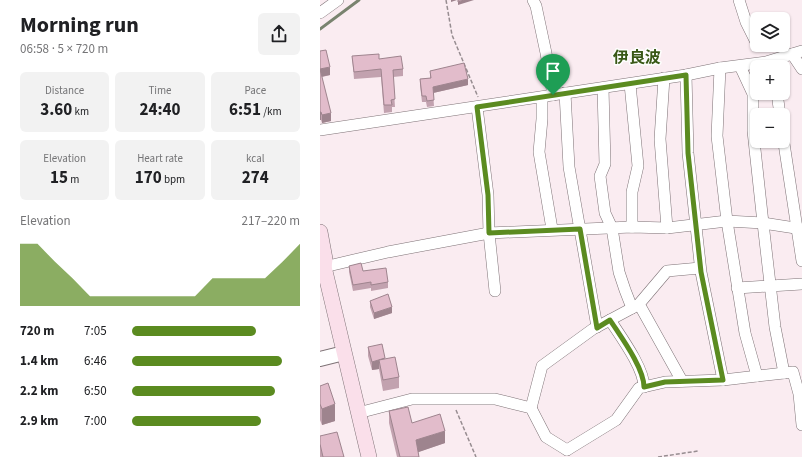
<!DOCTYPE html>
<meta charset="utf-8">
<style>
body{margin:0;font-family:"Source Sans 3","Noto Sans JP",sans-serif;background:#f2f2f2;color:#202124;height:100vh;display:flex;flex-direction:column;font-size:15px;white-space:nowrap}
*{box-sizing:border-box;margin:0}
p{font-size:13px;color:#757577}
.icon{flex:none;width:22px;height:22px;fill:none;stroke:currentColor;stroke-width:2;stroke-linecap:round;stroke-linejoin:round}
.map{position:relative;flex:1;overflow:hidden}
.details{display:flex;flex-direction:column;background:#fff;width:320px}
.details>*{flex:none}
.tools{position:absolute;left:430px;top:12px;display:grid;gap:8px}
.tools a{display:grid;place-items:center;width:40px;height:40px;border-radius:6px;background:#fff;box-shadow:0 1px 3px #0004;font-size:20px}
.pin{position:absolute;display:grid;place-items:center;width:34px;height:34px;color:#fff;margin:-41px -17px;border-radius:50% 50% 50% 0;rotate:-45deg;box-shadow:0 0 4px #0007}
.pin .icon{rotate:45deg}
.round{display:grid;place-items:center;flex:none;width:42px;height:42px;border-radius:6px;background:#f2f2f2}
.headline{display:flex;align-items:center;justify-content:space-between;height:68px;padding:0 20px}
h1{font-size:22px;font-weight:700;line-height:30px}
.figures{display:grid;grid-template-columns:repeat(3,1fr);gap:6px;height:68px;padding:4px 20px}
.figures div{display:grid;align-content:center;border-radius:6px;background:#f2f2f2;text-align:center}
.figures b{font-size:17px;font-weight:700}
.figures small{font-size:11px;font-weight:400}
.figures p{font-size:11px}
.chart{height:112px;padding:8px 20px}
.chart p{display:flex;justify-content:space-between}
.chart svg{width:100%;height:72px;margin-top:4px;fill:#5b8b20;opacity:.7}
ul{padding:0 20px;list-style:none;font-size:13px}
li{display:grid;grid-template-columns:64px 48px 1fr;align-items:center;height:30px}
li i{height:10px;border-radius:5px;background:#5b8b20}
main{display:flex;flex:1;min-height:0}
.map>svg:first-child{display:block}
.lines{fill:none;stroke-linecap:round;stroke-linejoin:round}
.stream{stroke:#79836f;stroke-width:3}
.minor-casing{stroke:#7e7276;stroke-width:12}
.tertiary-casing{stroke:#7e7276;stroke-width:16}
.secondary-casing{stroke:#7e7276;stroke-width:16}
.path{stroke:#978d91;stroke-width:1.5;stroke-dasharray:4 2;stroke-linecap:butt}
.minor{stroke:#fff;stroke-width:11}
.tertiary{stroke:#fff;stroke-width:14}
.secondary{stroke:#fadfea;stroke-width:15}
.wall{fill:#c2a2af}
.shaded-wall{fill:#9e848e}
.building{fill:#e2bccb;stroke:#9e848e}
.route-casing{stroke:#fff;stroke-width:8}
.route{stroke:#5b8b20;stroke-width:5}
.labels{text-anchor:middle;stroke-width:3;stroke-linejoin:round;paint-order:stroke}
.quarter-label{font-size:16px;font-weight:bold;fill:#395816;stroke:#fdfefd}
</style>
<main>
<section class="details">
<div class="headline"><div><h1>Morning run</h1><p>06:58 · 5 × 720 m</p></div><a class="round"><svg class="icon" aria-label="share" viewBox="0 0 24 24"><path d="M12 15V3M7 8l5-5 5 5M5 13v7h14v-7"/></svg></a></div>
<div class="figures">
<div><p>Distance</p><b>3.60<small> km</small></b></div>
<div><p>Time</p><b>24:40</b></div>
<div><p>Pace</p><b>6:51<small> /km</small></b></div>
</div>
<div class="figures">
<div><p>Elevation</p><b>15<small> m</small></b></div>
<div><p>Heart rate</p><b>170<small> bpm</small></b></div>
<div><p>kcal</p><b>274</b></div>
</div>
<div class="chart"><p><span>Elevation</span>217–220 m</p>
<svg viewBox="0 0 160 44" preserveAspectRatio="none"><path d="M0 44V6L10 6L20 17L30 27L40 38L50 38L60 38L70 38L80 38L90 38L100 38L110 27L120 27L130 27L140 27L150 17L160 6V44z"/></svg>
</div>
<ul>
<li><b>720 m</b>7:05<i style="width:74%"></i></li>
<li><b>1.4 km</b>6:46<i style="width:89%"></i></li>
<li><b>2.2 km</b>6:50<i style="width:85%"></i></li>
<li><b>2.9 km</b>7:00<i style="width:77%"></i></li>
</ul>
</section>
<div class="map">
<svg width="482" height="457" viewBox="0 0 482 457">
<rect width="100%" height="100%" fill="#faecf1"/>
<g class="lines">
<polyline class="stream" points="0,29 39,0"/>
<defs>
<g id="minor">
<polyline points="213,0 216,6 226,53 233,95"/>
<polyline points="419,0 426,22 437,44"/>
<polyline points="0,13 18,0"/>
<polyline points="472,54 482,69"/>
<polyline points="420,66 433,94 433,131 443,223 455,327 464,373"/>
<polyline points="400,68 397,136 407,221 425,333 437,376"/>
<polyline points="366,75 368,153 381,272 403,380"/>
<polyline points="344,78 340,139 347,228"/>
<polyline points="310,84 318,166 312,192 312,227"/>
<polyline points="283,88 285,164 280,176 285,213 292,228 299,272 305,290 312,308"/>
<polyline points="245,93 249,167 277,327"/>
<polyline points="457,93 460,115"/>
<polyline points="222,97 222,119 219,152 232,229"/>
<polyline points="157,107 168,195 169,233 175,291"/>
<polyline points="0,130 366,75 400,68 446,62 482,51"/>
<polyline points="463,137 482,261"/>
<polyline points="4,267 68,252 169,233 312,227 347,228 407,221 443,223 482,229"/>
<polyline points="417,288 482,284"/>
<path d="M290 320C301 337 324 368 324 387"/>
<polyline points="362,381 319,304 347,271 380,268"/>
<polyline points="211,408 222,366 273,329 318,305"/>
<polyline points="38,413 92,399 175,399 211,408 226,437 247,450"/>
<polyline points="247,450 296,420 319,388 345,382 403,380 473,372 479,394 482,425"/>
</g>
<polyline id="tertiary" points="0,359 24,353"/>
<g id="secondary">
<polyline points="0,232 5,259 4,267"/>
<polyline points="0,261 4,267 49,457"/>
</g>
</defs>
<use href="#minor" class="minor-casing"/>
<use href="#tertiary" class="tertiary-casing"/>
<use href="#secondary" class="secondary-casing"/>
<g class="path">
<polyline points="126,0 132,35 158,97"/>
<polyline points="136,410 156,457"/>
<polyline points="338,457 378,451"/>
</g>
<use href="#minor" class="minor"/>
<use href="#tertiary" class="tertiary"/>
<use href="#secondary" class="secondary"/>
</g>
<g class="wall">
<polygon points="0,51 10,75 2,77 11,121 2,123 1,120"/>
<polygon points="32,56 59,59 83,69 83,76 73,77 75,107 72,107 72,112 64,113 61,77 34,79"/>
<polygon points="110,71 148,85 113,93 114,106 107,107 106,102 102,102 100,85 100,79 110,78"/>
<polygon points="29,266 43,271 68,282 68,288 51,291 51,288 33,291 29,272"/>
<polygon points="50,301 72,313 54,319 50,307"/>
<polygon points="48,347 65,359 79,377 79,388 63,391 59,369 52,370 48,356"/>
<polygon points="0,386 15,421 2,425 0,420"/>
<polygon points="69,411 92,423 125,443 98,452 99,457 77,457 69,423"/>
<polygon points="0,436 24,457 0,457"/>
</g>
<g class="shaded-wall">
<polygon points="131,0 137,0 131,2"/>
<polygon points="144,0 154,0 138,5 138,2"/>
<polygon points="10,67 10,75 0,77 0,69"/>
<polygon points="148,79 148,85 113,93 113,87"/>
<rect x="0" y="112" width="1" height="8"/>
<polygon points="11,113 11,121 2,123 2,115"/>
<polygon points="72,307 72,313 54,319 54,313"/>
<polygon points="59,360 59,369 52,370 52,362"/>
<polygon points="15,404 15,421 2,425 2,409"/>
<polygon points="125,431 125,443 96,453 96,440"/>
</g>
<g class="building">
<polygon points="138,0 144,0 138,2"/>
<polygon points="6,50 10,67 0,69 11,113 2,115 1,112 0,112 0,51"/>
<polygon points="59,54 59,59 81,56 83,69 73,70 75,99 71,100 72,105 64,105 61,69 34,72 32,56"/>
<polygon points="144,63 148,79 113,87 114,100 107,101 106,96 102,96 100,79 111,78 110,71"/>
<polygon points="41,263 43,271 66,268 68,282 51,285 51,282 33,285 29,266"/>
<polygon points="68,294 72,307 54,313 50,301"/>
<polygon points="62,344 65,358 52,362 48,347"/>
<polygon points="75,357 79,377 63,380 59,360"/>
<polygon points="8,383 15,404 2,409 0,404 0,386"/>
<polygon points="88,407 92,423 120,414 125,431 96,440 99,457 80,457 69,411"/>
<polygon points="17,432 24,457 3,457 0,444 0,436"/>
</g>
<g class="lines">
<defs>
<path id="route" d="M366 75 368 153 381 272 403 380 345 382 324 387C324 368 301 337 290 320L277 328 260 229 169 233 168 195 157 107Z"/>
</defs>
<use href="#route" class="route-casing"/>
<use href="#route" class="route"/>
</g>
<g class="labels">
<g class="quarter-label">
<text x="317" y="63">伊良波</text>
</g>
</g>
</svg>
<div class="tools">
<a><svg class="icon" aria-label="layers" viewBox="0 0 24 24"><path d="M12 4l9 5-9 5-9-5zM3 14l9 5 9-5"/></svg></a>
<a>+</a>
<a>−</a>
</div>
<div class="pin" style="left:233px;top:95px;background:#1e9e55"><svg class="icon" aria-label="arrive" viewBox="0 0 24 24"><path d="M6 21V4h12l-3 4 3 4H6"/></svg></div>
</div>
</main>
